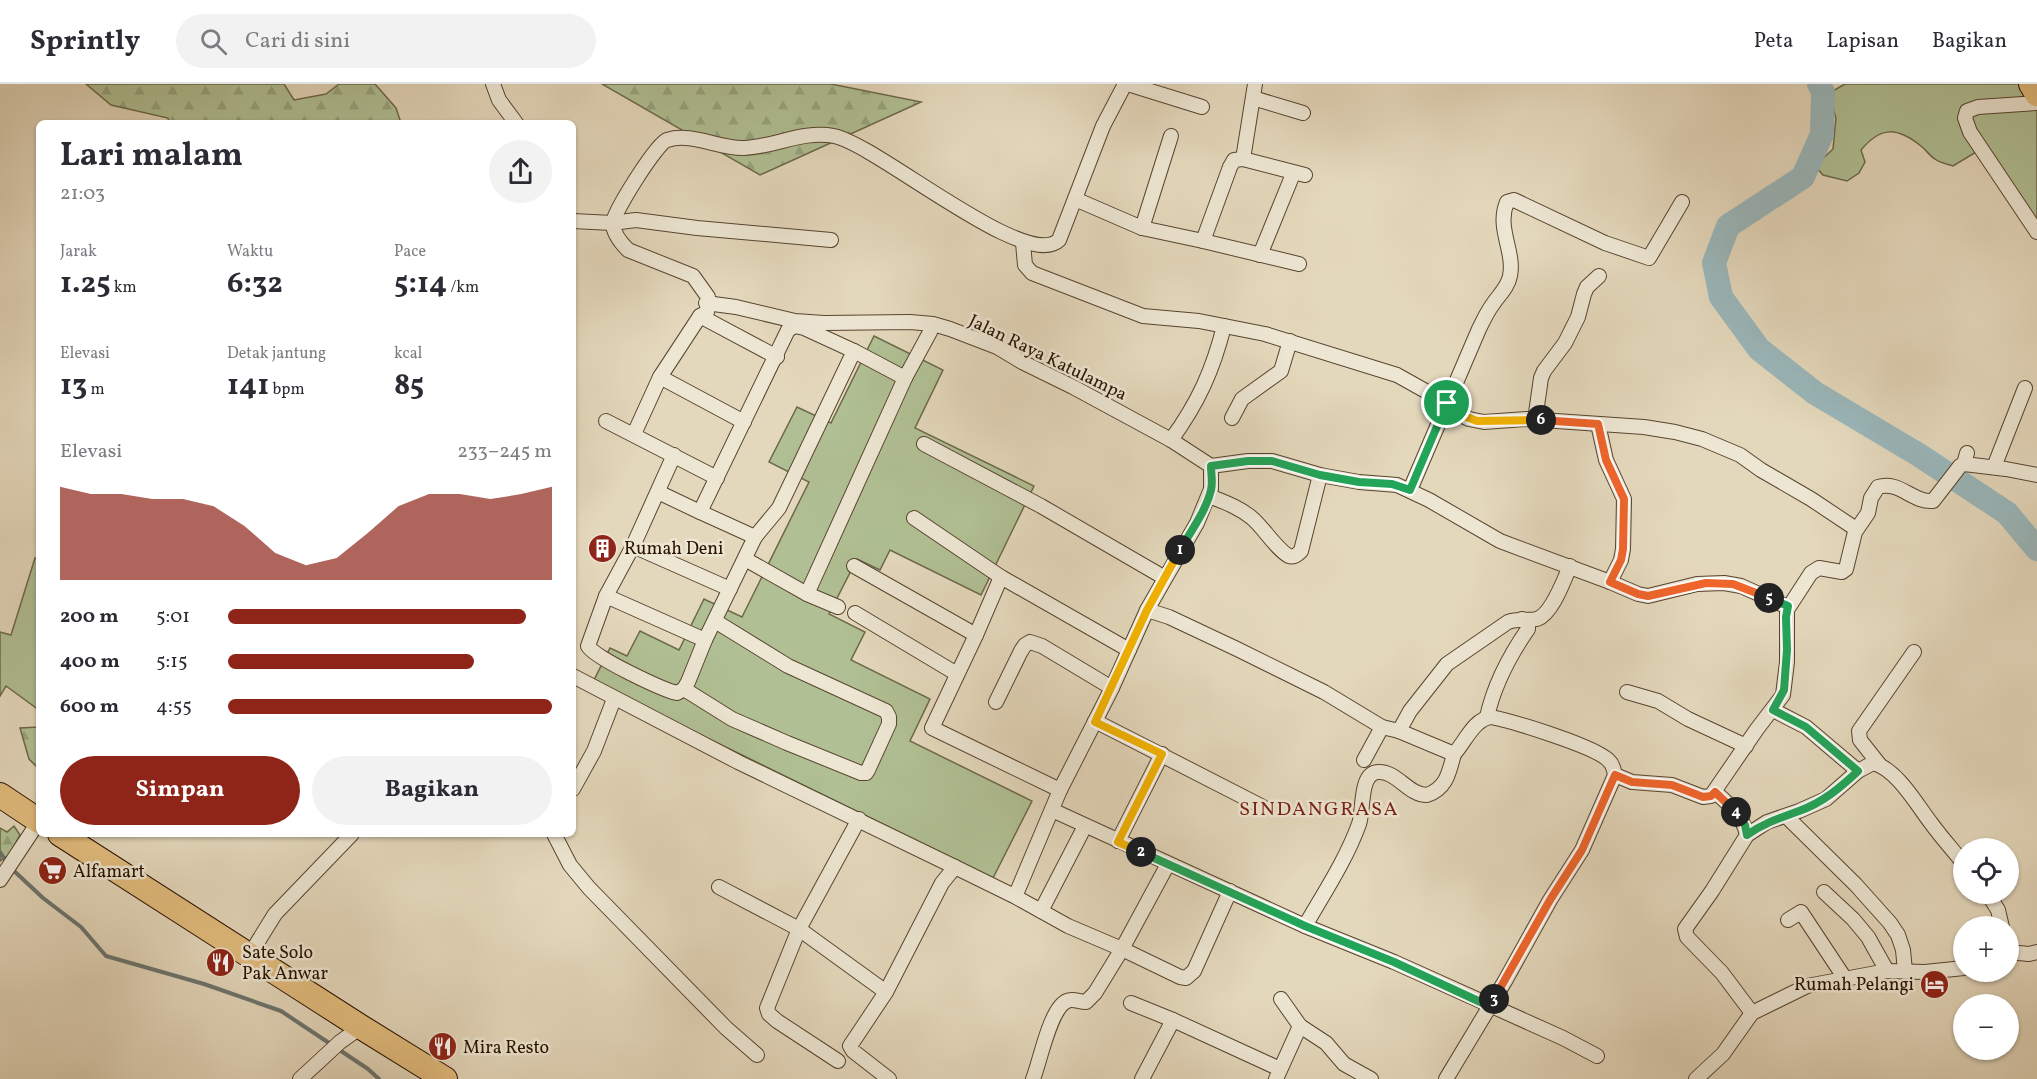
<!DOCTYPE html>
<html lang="id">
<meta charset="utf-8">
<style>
body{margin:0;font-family:Vollkorn,serif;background:#f2f2f3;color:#2b2b33;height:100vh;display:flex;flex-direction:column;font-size:22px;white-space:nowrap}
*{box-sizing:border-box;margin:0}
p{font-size:20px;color:#7c7c81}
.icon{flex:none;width:33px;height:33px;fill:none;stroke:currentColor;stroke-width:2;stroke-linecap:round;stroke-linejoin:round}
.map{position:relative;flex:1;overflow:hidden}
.side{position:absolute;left:36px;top:36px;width:540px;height:717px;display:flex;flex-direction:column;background:#fff;border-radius:9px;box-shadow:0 2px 4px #0004}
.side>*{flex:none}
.controls{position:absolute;left:1953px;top:754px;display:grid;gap:12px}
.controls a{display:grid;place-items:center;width:66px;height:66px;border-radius:50%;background:#fff;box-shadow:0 2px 4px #0004;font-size:30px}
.pin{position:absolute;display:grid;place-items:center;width:51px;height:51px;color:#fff;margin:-26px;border:3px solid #fff;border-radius:50%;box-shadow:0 2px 6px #0007}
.km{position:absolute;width:30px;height:30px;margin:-15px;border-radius:50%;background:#222;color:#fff;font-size:16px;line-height:30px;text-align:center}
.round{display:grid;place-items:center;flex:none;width:63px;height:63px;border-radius:32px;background:#f2f2f3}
.overview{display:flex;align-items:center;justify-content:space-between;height:102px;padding:0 24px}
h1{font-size:33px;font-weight:700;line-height:45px}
.figures{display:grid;grid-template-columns:repeat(3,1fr);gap:9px;height:102px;padding:6px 24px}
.figures div{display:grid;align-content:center}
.figures b{font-size:30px;font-weight:700}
.figures small{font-size:16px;font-weight:400}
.figures p{font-size:16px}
.chart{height:168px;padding:12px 24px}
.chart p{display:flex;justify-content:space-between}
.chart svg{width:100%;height:108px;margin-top:6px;fill:#8f2418;opacity:.7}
.button{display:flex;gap:12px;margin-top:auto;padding:12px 24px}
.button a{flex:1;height:69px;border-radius:36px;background:#8f2418;color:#fff;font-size:24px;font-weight:700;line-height:69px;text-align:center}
.button a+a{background:#f2f2f3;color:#2b2b33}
ul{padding:0 24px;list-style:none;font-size:20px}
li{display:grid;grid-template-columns:96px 72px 1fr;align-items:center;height:45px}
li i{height:15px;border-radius:8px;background:#8f2418}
header{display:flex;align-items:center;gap:36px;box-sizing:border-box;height:84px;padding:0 30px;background:#fff;border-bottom:2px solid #e1e1e2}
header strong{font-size:28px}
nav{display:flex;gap:33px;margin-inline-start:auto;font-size:21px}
.search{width:420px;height:54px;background:#f2f2f3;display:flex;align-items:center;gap:15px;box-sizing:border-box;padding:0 21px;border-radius:33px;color:#7c7c81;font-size:22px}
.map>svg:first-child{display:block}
.green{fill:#b0c094;stroke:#6c694a;stroke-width:1.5}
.forest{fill:url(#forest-firs);stroke:#6c694a;stroke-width:1.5}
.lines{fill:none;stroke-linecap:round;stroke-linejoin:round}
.stream{stroke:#6d7570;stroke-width:4}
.river{stroke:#9ab7bb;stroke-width:24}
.street-casing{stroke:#58442f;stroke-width:16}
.highway-casing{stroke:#291200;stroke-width:26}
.street{stroke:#ede6d3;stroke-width:14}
.highway{stroke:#e2bc7e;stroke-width:24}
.split-1-casing{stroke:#fff;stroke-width:12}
.split-2-casing{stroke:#fff;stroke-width:12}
.split-3-casing{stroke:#fff;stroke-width:12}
.split-4-casing{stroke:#fff;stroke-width:12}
.split-5-casing{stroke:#fff;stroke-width:12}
.split-6-casing{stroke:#fff;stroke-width:12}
.split-7-casing{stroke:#fff;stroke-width:12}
.split-1{stroke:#22a559;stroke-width:8}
.split-2{stroke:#f5b400;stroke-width:8}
.split-3{stroke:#22a559;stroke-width:8}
.split-4{stroke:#f0652b;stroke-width:8}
.split-5{stroke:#22a559;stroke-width:8}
.split-6{stroke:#f0652b;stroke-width:8}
.split-7{stroke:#f5b400;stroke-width:8}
.labels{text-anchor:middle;stroke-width:5;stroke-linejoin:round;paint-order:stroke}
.street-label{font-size:18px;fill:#291200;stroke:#ede6d3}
.poi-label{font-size:18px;fill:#291200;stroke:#ede6d3;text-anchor:start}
.neighbourhood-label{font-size:20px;letter-spacing:1.5px;fill:#7a1f14;stroke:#ede6d3}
</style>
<header>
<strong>Sprintly</strong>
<div class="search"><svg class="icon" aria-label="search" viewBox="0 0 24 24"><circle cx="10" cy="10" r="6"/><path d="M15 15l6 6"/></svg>Cari di sini</div>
<nav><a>Peta</a><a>Lapisan</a><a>Bagikan</a></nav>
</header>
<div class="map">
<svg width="2037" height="995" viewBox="0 0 2037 995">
<defs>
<pattern id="forest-firs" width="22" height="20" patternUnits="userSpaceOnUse" patternTransform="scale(1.5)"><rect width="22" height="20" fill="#b0c094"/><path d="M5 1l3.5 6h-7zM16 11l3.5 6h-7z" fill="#97a47e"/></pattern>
</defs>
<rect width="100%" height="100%" fill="#e4d8bc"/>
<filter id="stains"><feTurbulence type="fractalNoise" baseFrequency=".00333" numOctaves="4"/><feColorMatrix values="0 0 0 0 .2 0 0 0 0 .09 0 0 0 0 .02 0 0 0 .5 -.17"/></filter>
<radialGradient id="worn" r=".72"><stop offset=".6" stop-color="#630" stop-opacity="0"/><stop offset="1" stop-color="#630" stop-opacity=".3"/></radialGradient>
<g class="green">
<path d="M1845 0H2031L2037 9V148L1981 65 1953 82C1947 80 1940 79 1935 75 1930 72 1926 66 1921 62 1897 43 1881 42 1861 66L1865 78 1859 89 1847 97 1823 91 1815 82 1833 65 1836 34 1830 14 1831 8Z"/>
<polygon points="874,252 943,286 915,344 1034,402 981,511 890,466 880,486 857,475 829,530 865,548 851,576 930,615 910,657 1032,717 993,794 593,598 610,564 627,572 640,547 679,566 704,515 742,533 809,398 769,378 797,323 831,339"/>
<polygon points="35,474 39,475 39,626 6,602 0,612 0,548 11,551"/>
</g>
<g class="forest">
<polygon points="86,0 284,0 294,16 326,10 339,0 375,0 396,24 401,39 169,39 168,34 111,21"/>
<polygon points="602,0 831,0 921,18 760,91"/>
<polygon points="39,643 39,685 29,675 20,644"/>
<polygon points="14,742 20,751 9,771 0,777 0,744 7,748"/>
</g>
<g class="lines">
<g class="stream">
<polyline points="0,768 7,779"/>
<polyline points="12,785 43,814 81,843 106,872 204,900 281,927 332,961"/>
<polyline points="338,965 368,985 379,995"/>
</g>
<polyline class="river" points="1819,0 1823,8 1822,50 1803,93 1728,142 1714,179 1721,213 1759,265 1815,309 1919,371 2007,429 2037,465"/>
<defs>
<g id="street">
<polyline points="493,0 499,16 516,39"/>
<polyline points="1128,0 1202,23"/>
<polyline points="1253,14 1303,29"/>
<polyline points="2037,19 1978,23 1967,27 1965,34 1970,48 2037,148"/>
<polyline points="1243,75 1255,0"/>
<polyline points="1075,115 1142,144 1203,157 1299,180"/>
<polyline points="573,137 612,139 636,136 697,144 831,156"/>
<polyline points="1142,144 1171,52"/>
<polyline points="1203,157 1230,83 1234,76 1243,75 1305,91"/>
<polyline points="1023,159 1025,181 1032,189 1143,232 1199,237 1265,250 1397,291 1447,319 1459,330 1469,335 1484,338 1527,335 1644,343 1675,348 1702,355 1740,371 1761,386 1811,415 1856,445"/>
<polyline points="1260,171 1293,90"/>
<polyline points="706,219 736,223 795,237 824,239 910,238 933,240 950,245 997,263 1022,278 1073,303 1171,356 1211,382 1211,405 1197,439 1147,526 1112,604 1060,706 1017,808 1012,811 959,785 955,783 942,799 886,908 850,962 853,967 889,995"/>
<polyline points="700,232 777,273"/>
<polyline points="660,293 744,338"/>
<polyline points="1232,334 1242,315 1281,287 1290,257"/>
<polyline points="1535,336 1541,294 1544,287 1565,259 1578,233 1584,210 1587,203 1599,192"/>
<polyline points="606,337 717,394"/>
<polyline points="1598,340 1606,376 1624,415 1623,465 1621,476 1610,498"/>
<path d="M634 350 660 293 700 232 707 228 708 213 693 192 628 166C621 159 613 149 613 139 613 129 657 59 667 56 692 48 719 65 744 64 774 63 803 46 834 52 878 61 1026 188 1059 156L1103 42 1125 0"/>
<path d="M1171 356C1198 319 1213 286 1224 242"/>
<polyline points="924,360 1041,422 1165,494"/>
<path d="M674 371 633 462 606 512 588 562C593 573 663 606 677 609L684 605 688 598 705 556 755 453 779 424 854 267"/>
<polyline points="1964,380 2006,385 2037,391"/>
<polyline points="1211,382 1248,377 1272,377 1320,391 1359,398 1397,401 1429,416 1500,457 1610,498 1638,510 1648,512 1697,500 1724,499 1741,502 1788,523"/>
<polyline points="1994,383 2025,304"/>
<path d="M1410 406 1479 245C1483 237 1487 228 1493 220 1499 211 1508 203 1510 192 1515 167 1496 144 1507 118L1514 116 1605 159 1649 174 1682 118"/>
<polyline points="658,408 700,428"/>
<path d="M1209 412C1224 418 1239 423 1252 434 1263 443 1277 466 1289 472 1294 474 1298 470 1301 467L1320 391"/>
<polyline points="914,434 1001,493"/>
<polyline points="755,453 700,428 788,246 795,242 804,244 854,267 905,294"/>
<polyline points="633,462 730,505"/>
<polyline points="745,475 807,510 838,523"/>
<polyline points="854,482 976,551"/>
<polyline points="807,510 905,294 930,248"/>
<polyline points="606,512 705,556"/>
<path d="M1147 526 1169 533 1237 565 1324 608 1382 643 1399 647 1454 670C1465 658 1474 635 1491 633 1511 637 1599 663 1610 678 1613 681 1614 686 1615 691L1582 766 1550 816 1505 897 1446 995"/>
<polyline points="855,529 957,590"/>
<polyline points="573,592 738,678 955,783"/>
<polyline points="684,605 732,635 787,659 861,689 866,689 868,686 889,640 889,633 886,627 788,582 715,537"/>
<polyline points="1627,608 1658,617 1688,635 1746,662"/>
<polyline points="996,618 1021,567 1025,561 1030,558 1042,562 1112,604"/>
<polyline points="1773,626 1806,643 1858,687"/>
<path d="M1487 633C1494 601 1510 571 1528 545V540L1522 535"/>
<polyline points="1095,637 1263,723"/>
<path d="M1399 647 1410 627 1447 580 1508 538C1518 534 1527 537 1537 535 1552 530 1564 496 1570 482"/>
<polyline points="1364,676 1382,643"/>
<polyline points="1879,680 1860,656 1859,647 1914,568"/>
<path d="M1615 691 1632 698 1672 701 1703 713 1711 712 1757 645 1783 611 1787 578V526L1811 489 1819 484 1842 488 1846 485 1855 448 1868 429 1871 414 1878 403C1899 396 1913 419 1933 417L1960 382 1964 380 1967 369"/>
<polyline points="573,705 594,667 614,615"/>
<polyline points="1060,706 932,644 976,551 1001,493 1129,566"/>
<path d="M1715 708C1729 720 1743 732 1747 751"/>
<polyline points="1052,726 1305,842 1394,878 1563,954 1597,972"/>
<polyline points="1786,732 1856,801 1890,839 1898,851 1903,866 1905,887"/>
<polyline points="554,750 570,781 589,804 726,944 757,971"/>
<polyline points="1118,757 1162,670"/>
<polyline points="0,796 39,737"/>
<polyline points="719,803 799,845 886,908"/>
<polyline points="1824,808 1853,835 1868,853 1887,887"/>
<polyline points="1988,810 1998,826 2002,843"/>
<polyline points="1014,812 1068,842 1122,865 1180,893 1186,894 1194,887 1230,807"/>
<polyline points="1041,827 1085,742"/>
<polyline points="1788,836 1801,828 1846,896"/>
<path d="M1305 842C1324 809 1346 776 1359 740 1364 727 1359 689 1378 688 1397 687 1408 711 1427 711 1447 704 1449 688 1454 670"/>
<polyline points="2008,868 2029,870 2037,868"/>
<polyline points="249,872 275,830 352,750"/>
<polyline points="1281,915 1300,942 1326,959 1344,980 1371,995"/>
<polyline points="1131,919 1173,936 1280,985"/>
<path d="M1752 929 1722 889 1687 853 1685 845 1712 807 1747 751 1767 738 1799 727 1826 715 1858 687 1873 679C1897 685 1917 721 1931 739 1941 753 1953 766 1964 780"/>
<polyline points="838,977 777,937 769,930 767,924 799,845 859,735"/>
<polyline points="300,995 340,958 361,943"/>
<path d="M1033 995C1040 978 1050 924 1067 917 1073 914 1079 918 1086 918L1095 909 1122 865 1168 780"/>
<polyline points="1142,995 1173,936"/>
<polyline points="1276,995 1300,942"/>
<polyline points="1696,995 1723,970 1752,929 1807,902 1887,887 1925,888 1964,884"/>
</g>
<g id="highway">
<polyline points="2031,0 2037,10"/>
<polyline points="0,711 39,737"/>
<polyline points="60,750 361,943 445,995"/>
</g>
</defs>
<use href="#street" class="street-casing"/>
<use href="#highway" class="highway-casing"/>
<use href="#street" class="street"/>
<use href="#highway" class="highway"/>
</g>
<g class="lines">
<defs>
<path id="split-1" d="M1180 466C1191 447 1206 427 1211 406 1213 398 1211 390 1211 382L1248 377H1272L1320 391 1359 398 1392 400 1410 406 1447 319"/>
<polyline id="split-2" points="1141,768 1118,758 1162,670 1095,638 1147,526 1180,466"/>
<polyline id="split-3" points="1141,768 1305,842 1394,878 1489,922 1494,915"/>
<polyline id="split-4" points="1494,915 1550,816 1582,766 1615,691 1632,698 1672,701 1703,713 1711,712 1715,708 1736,728"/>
<path id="split-5" d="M1736 728 1745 741 1747 751C1764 739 1780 734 1799 727 1822 719 1840 704 1858 687L1806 643 1773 626 1784 606 1787 566 1786 533 1788 522 1769 514"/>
<polyline id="split-6" points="1541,336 1598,340 1606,376 1624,415 1623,465 1621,476 1610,498 1638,510 1648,512 1706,499 1733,500 1769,514"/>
<polyline id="split-7" points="1447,319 1459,330 1477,337 1541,336"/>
</defs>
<use href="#split-1" class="split-1-casing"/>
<use href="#split-2" class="split-2-casing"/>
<use href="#split-3" class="split-3-casing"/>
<use href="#split-4" class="split-4-casing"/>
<use href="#split-5" class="split-5-casing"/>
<use href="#split-6" class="split-6-casing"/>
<use href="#split-7" class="split-7-casing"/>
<use href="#split-1" class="split-1"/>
<use href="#split-2" class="split-2"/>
<use href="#split-3" class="split-3"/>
<use href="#split-4" class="split-4"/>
<use href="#split-5" class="split-5"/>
<use href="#split-6" class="split-6"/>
<use href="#split-7" class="split-7"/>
</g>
<defs>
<symbol id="building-disc" viewBox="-11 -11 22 22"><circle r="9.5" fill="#8f2418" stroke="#ede6d3"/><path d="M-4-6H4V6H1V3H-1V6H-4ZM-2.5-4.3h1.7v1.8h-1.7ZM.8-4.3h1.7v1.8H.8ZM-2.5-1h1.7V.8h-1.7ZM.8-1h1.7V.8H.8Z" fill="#fff"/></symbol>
<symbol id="supermarket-disc" viewBox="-11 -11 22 22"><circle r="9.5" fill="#8f2418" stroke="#ede6d3"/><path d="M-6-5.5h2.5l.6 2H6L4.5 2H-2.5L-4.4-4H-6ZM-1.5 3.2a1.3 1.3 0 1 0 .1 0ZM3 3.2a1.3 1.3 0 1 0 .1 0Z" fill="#fff"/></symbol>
<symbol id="restaurant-disc" viewBox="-11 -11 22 22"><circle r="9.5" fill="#8f2418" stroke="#ede6d3"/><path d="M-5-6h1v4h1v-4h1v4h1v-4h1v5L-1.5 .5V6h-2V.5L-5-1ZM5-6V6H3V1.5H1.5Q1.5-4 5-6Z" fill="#fff"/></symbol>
<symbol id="hotel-disc" viewBox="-11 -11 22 22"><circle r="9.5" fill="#8f2418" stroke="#ede6d3"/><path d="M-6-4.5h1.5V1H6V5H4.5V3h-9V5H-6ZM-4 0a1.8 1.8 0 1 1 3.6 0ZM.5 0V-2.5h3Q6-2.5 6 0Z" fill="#fff"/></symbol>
</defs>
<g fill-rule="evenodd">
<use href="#building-disc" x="586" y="448" width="33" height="33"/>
<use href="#supermarket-disc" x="36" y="770" width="33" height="33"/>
<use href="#restaurant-disc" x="204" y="862" width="33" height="33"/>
<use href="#hotel-disc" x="1918" y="884" width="33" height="33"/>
<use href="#restaurant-disc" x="426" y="946" width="33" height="33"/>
</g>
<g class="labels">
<g class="street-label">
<text transform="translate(1048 273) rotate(26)" y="6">Jalan Raya Katulampa</text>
</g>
<g class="poi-label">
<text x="624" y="470">Rumah Deni</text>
<text x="73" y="793">Alfamart</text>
<text x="242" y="874">Sate Solo<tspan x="242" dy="21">Pak Anwar</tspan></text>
<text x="1914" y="906" text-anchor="end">Rumah Pelangi</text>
<text x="463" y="969">Mira Resto</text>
</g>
<g class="neighbourhood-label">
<text x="1319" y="731">SINDANGRASA</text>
</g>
</g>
<rect width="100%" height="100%" filter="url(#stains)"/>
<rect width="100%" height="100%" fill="url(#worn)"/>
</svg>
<div class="controls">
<a><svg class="icon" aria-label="locate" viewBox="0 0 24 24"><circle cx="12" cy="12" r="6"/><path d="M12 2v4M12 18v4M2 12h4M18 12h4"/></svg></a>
<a>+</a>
<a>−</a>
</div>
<div class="pin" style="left:1447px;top:319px;background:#1e9e55"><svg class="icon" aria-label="arrive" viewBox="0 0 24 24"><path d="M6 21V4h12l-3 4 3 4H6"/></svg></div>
<b class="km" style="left:1180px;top:466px">1</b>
<b class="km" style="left:1141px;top:768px">2</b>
<b class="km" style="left:1494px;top:915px">3</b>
<b class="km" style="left:1736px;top:728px">4</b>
<b class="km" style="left:1769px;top:514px">5</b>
<b class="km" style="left:1541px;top:336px">6</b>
<section class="side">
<div class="overview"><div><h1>Lari malam</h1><p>21:03</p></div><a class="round"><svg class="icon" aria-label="share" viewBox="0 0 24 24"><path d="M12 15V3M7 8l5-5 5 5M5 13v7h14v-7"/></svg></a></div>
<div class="figures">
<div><p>Jarak</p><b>1.25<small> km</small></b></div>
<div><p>Waktu</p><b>6:32</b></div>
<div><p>Pace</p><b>5:14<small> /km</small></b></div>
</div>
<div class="figures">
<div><p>Elevasi</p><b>13<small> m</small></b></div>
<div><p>Detak jantung</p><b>141<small> bpm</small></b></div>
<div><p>kcal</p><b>85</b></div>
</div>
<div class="chart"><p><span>Elevasi</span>233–245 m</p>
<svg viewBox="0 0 160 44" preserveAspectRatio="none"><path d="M0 44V6L10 9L20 9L30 11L40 11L50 14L60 22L70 33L80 38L90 35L100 25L110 14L120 9L130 9L140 11L150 9L160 6V44z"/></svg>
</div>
<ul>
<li><b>200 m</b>5:01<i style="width:92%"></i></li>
<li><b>400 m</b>5:15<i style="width:76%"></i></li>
<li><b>600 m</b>4:55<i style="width:100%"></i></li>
</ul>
<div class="button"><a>Simpan</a><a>Bagikan</a></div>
</section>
</div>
